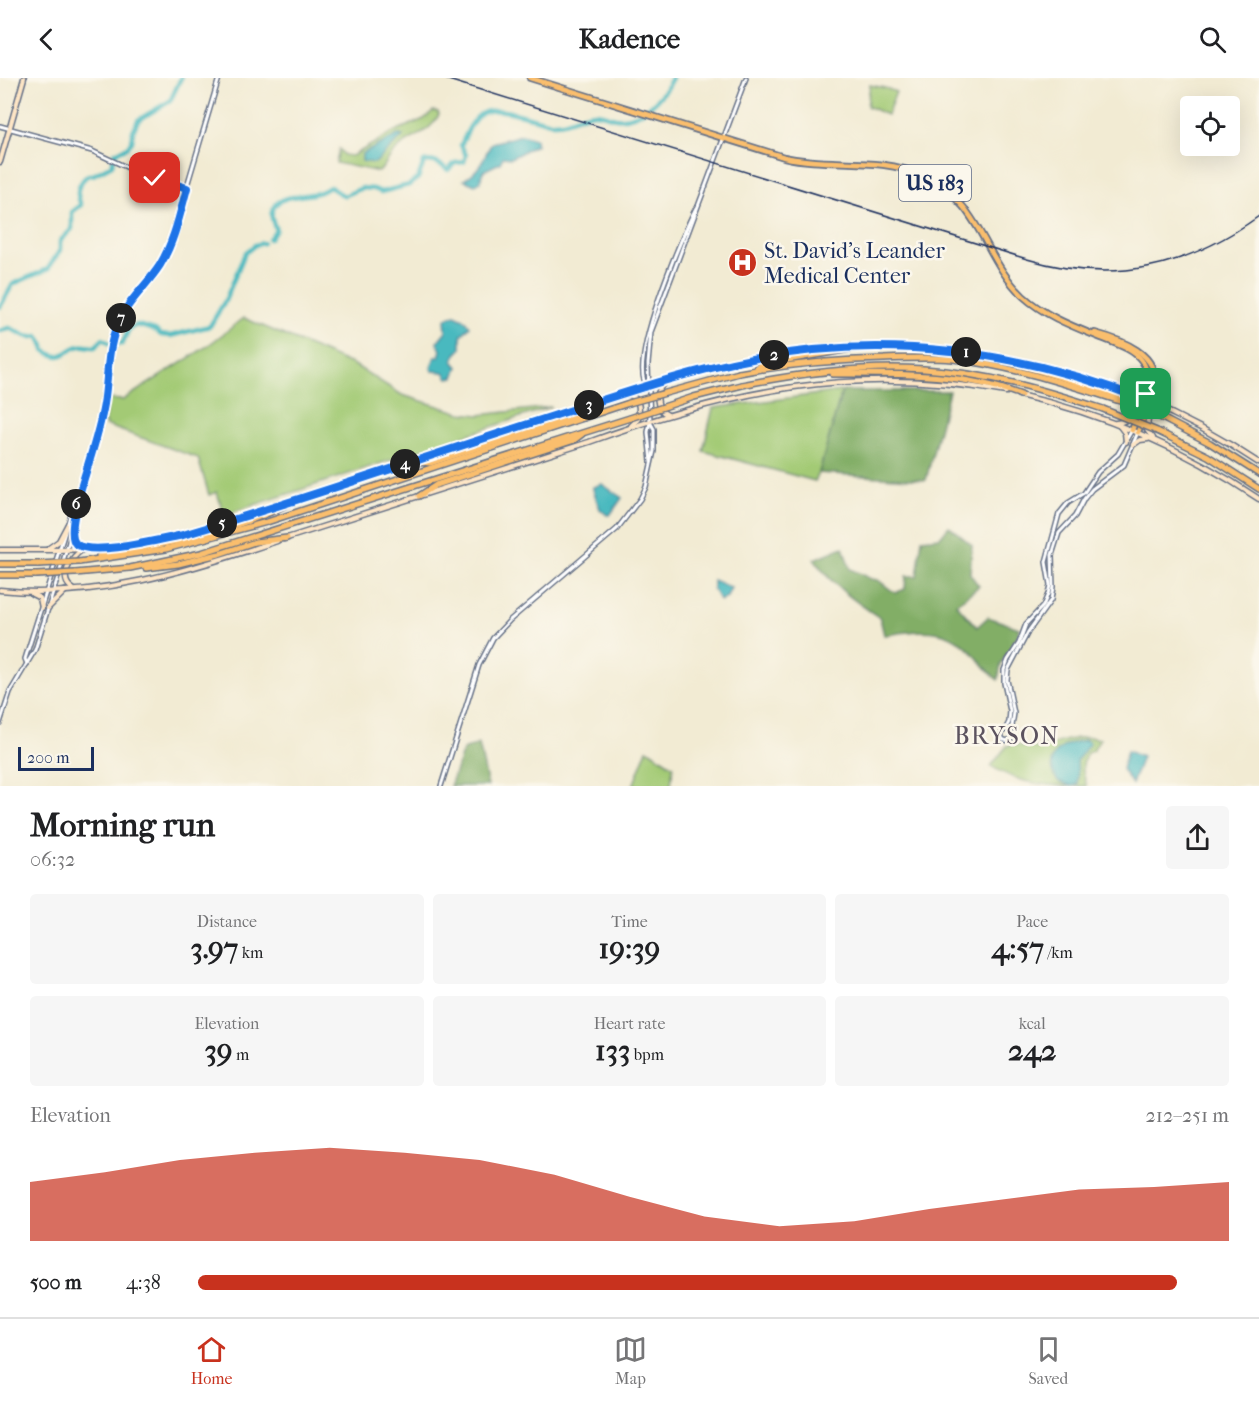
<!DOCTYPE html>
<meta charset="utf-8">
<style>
body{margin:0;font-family:"IM FELL French Canon",serif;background:#f6f6f6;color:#202124;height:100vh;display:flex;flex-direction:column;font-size:22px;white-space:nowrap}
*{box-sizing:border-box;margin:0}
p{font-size:20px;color:#757577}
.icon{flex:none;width:33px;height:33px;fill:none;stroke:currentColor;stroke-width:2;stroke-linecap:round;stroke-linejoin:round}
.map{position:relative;height:708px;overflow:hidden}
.details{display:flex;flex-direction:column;background:#fff;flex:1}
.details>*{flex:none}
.controls{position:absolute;left:1180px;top:18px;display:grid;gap:12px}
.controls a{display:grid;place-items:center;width:60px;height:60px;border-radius:6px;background:#fff;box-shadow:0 6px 24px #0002;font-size:30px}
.scale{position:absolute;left:18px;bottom:15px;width:76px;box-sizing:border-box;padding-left:6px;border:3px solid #1b2f5e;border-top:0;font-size:16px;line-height:21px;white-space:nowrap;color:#1b2f5e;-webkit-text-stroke:4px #fbf7ec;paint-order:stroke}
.pin{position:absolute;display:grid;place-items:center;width:51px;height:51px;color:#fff;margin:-26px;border-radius:12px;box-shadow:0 3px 9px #0006}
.km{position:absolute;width:30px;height:30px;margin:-15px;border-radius:50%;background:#222;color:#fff;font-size:16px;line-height:30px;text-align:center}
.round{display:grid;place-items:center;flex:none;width:63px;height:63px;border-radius:6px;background:#f6f6f6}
.headline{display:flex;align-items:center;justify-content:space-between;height:102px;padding:0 30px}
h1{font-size:33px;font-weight:800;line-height:45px}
.figures{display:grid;grid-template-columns:repeat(3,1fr);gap:9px;height:102px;padding:6px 30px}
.figures div{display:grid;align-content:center;border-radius:6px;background:#f6f6f6;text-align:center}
.figures b{font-size:30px;font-weight:800}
.figures small{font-size:16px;font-weight:400}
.figures p{font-size:16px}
.chart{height:168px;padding:12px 30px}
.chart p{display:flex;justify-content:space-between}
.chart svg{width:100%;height:108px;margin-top:6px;fill:#c8321e;opacity:.7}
ul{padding:0 30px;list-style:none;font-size:20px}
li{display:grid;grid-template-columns:96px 72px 1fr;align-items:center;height:45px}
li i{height:15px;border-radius:8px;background:#c8321e}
header{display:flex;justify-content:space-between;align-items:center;height:78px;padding:0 30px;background:#fff;font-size:27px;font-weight:800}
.menu{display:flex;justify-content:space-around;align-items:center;height:84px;border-top:2px solid #e0e0e0;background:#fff;font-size:16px;color:#757577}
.menu a{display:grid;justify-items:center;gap:3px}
.menu .current{color:#c8321e}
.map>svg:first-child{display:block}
.green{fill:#a3ca75;stroke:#5f7c6a;stroke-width:1.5}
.forest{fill:#82ae66;stroke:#4e6e62;stroke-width:1.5}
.water{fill:#49b9bf;stroke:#32748e;stroke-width:1.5}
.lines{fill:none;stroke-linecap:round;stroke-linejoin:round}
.river{stroke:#49b9bf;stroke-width:4.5}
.tertiary-casing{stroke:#667187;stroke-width:6}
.secondary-casing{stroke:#667187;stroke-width:7}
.primary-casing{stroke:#667187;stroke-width:8}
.motorway-casing{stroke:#667187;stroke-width:8}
.tertiary{stroke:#fff;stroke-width:3}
.secondary{stroke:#fde5c5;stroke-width:4}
.primary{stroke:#fabe6d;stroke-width:4.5}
.motorway{stroke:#fabe6d;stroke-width:5}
.rail{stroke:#1b2f5e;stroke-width:1.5}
.motorway-bridge-casing{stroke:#667187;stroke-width:8;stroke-linecap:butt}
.motorway-bridge{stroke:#fabe6d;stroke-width:5}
.route-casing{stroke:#fff;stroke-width:12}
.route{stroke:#1a73e8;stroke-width:8}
.labels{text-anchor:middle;stroke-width:5;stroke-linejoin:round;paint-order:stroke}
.shield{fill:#fbf7ec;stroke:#5e6b89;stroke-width:1.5}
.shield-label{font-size:21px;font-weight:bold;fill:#1b2f5e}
.poi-label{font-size:22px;fill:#1b2f5e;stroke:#fbf7ec;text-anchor:start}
.neighbourhood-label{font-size:24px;letter-spacing:1.5px;fill:#5c535f;stroke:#fbf7ec}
</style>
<header><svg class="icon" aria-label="back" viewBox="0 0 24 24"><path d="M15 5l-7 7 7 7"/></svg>Kadence<svg class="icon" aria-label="search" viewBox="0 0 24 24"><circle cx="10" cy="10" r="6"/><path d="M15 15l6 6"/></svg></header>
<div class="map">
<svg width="1259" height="708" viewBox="0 0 1259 708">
<rect width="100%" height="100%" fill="#fbf7ec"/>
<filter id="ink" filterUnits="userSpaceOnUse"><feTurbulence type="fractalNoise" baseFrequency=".0167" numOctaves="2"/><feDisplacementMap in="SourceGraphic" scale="12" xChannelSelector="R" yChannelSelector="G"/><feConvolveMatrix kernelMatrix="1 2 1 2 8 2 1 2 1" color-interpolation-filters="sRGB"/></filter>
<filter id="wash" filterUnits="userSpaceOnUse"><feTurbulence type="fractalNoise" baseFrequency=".008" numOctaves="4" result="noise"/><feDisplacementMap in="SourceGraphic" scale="24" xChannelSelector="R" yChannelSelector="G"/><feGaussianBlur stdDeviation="1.35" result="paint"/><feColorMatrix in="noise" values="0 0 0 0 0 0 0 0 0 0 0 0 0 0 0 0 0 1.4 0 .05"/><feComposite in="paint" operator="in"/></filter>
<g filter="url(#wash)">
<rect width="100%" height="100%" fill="#f2ebd3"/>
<g class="green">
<polygon points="870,7 885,10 896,14 887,37 867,28"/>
<path d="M433 33 438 34 439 36C431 56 408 59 394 74 388 80 385 88 379 94L336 85 339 71 344 77 352 78 395 53 424 41Z"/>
<polygon points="244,240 356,288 402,317 461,335 479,337 551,329 224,437 217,414 209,417 198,380 105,347 106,321 123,322 206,269"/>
<polygon points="842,313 819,395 815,403 703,373 713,330"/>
<path d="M1090 659 1100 661 1093 673 1087 675C1080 688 1083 695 1087 708 1051 708 1021 708 991 688L1007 668 1013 666 1037 670 1076 660Z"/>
<polygon points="647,671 673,688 671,708 633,708"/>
</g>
<g class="forest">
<polygon points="842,313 949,313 926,402 819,395"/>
<path d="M949 448 972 467 970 496 979 508 956 526 977 549 988 539 1019 550 1018 557 1001 586 998 602C990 596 986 589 979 582 949 546 926 552 884 557L880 540C856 524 830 506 814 481L843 469 850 491 871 501 878 502 895 515 905 511 906 498H917L922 461 940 459Z"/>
<polygon points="479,666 488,708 450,708 463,672"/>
</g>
<g class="water">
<polygon points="398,57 403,58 375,85 362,83 362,76"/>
<path d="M522 57 535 61 536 67 511 80 503 79 500 85 483 93 480 104 475 107 464 102C483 89 481 83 492 65Z"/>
<polygon points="455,237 464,241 470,248 461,258 461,271 456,276 453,283 458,289 454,299 448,300 444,294 432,293 431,290 435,279 439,279 441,272 437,264 446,253 445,241"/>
<polygon points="602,406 622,420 610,437 607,437 600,431 593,411 593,409"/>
<polygon points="713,502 731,510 727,519 720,523 713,511"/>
<path d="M1086 662 1090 665 1077 682 1078 706 1072 708 1058 703C1041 677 1063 665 1086 662Z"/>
<polygon points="1127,673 1142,679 1132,706 1122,691"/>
</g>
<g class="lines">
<g class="river">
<path d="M269 161 276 152C274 146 270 139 272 134 275 116 304 119 317 115 322 114 326 111 330 109L344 118 362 110 374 111 381 114 409 107 418 100 424 84C433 81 441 86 448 92L455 85 464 84 466 77 461 67C467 55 472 39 485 34 505 28 533 42 553 45 567 46 580 36 594 35 601 34 609 39 616 40 641 43 662 20 672 0"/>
<path d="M0 229 13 206 48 191 60 172V163L72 151V134L81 127C75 115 77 106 88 97H93L112 87 115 75 126 70 132 64 133 53 138 42 170 23 181 0"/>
<path d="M0 253 9 250C19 253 26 262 38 258L44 268V272C64 286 65 271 80 268 84 267 91 269 95 269L103 261 110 266H122L129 251 137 247 155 252 161 257 170 258 210 248 225 223 245 175 255 167 263 165"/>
</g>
</g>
</g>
<g filter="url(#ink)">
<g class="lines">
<defs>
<g id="tertiary">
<polyline points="0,48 92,73 139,95 187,110"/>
<path d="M648 309C625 290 683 155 696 130"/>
<polyline points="651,384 648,354 650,344 648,286 651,254 746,0"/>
<path d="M67 448C80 413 93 378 101 343 108 312 105 277 117 247 129 219 154 199 168 172L219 0"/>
<polyline points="27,586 25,581 65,454"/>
<polyline points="0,645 10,614 35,572 74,448 76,430"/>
<circle cx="1007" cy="657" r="5.5"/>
<polyline points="1005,652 1009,644 1010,633 1004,605 1004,592 1008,582 1019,565 1026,546 1043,528 1048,516 1050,507 1046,484 1059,436 1068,425 1084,415 1098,394 1118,376 1132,352"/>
<polyline points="1011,655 1014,635 1007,602 1008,592 1028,554 1051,522 1053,509 1052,477 1059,455 1075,438 1084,421 1092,411 1124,387 1138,354"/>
<polyline points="441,708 479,587 493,560 510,542 617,451 640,421 646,409 654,373 654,351 650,344"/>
</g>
<g id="secondary">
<polyline points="0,84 24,0"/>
<polyline points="860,269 943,271 993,278"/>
<path d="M1010 281C1099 300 1183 334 1259 385"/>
<path d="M665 304C655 313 654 331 668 337"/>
<polyline points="1128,315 1141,313 1147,302"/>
<polyline points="1154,315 1156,323 1161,328"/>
<path d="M626 316C640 318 640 330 638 341L631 348"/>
<path d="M1019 317C1106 336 1186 372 1259 421"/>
<path d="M1116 345C1131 344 1139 328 1128 317"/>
<polyline points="1119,347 1125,355 1126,364"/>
<polyline points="1153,360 1147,352 1148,340 1155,332 1163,331"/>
<polyline points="1133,367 1140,362 1148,361"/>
<polyline points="300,420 702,292 772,277 850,269"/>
<polyline points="72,455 73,462 83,470"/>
<path d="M284 461 589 364C731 312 855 286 1006 314"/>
<polyline points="49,470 59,463 68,446"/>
<path d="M0 472C38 472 77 473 115 469 173 464 230 443 285 425"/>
<path d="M73 511C57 501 71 479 83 471"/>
<path d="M0 512C94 522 189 493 277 463"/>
<polyline points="32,516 40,520 42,530"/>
<polyline points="48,530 65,513"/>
</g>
<g id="primary">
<path d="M530 0 784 79C830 90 878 77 923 98 983 126 982 179 1023 218 1045 238 1072 248 1099 259 1113 265 1133 270 1142 283 1157 304 1140 332 1132 352"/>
<path d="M1095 255C1121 262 1161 275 1154 310 1151 325 1143 340 1138 354"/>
</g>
<g id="motorway">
<polyline points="992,278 1107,314 1127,322"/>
<polyline points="757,289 764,286 861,269"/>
<path d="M739 295C788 286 834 282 884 281 907 280 930 279 953 281 1013 288 1072 308 1130 326"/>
<path d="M833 296C895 296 963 294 1021 317"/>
<path d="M742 307C801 295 863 287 924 291 986 295 1045 312 1103 331"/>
<polyline points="1162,340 1210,365 1259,396"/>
<polyline points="1157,353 1208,378 1259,411"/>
<polyline points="413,383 430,385 575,339 583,340"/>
<polyline points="419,418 436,407 574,362 582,356"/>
<path d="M99 478C169 466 239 454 301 419"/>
<polyline points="79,484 166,471 267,444 629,325"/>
<polyline points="0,486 38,486"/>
<polyline points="146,490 178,486 219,476 255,464 287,460"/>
<polyline points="75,495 130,490 201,475 630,340"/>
<polyline points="0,497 36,497"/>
</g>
</defs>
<use href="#tertiary" class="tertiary-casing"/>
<use href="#secondary" class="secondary-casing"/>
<use href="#primary" class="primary-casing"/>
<use href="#motorway" class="motorway-casing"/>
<use href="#tertiary" class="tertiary"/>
<use href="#secondary" class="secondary"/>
<use href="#primary" class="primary"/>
<use href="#motorway" class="motorway"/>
<path class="rail" d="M442 0 1027 181C1113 207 1187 190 1259 138"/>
<defs>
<g id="motorway-bridge">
<polyline points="629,325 739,295"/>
<polyline points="1130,326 1162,340"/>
<polyline points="1103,331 1157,353"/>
<polyline points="630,340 694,319 742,307"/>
<polyline points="38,486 79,484"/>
<polyline points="36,497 75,495"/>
</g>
</defs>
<use href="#motorway-bridge" class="motorway-bridge-casing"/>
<use href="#motorway-bridge" class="motorway-bridge"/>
</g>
</g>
<g class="lines" filter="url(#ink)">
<defs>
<path id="route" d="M155 100 187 110C180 136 174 164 160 187 146 209 125 225 116 250 107 274 108 301 104 326 100 350 92 374 85 397 81 410 66 457 76 466 92 479 162 461 183 457 306 421 427 378 550 339 616 318 683 294 752 281 884 255 1019 272 1144 322L1146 316"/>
</defs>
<use href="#route" class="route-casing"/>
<use href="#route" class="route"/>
</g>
<defs>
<symbol id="hospital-disc" viewBox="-11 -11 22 22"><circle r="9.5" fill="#c8321e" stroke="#fbf7ec"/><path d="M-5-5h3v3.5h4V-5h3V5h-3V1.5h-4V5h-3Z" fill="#fff"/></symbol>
</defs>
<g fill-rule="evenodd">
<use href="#hospital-disc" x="726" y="168" width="33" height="33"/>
</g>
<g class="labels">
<rect class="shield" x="899" y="87" width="72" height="36" rx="4.5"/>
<g class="shield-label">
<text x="935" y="112">US 183</text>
</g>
<g class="poi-label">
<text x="764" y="180">St. David’s Leander<tspan x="764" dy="25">Medical Center</tspan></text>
</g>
<g class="neighbourhood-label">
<text x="1007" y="666">BRYSON</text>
</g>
</g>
</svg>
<div class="controls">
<a><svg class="icon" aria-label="locate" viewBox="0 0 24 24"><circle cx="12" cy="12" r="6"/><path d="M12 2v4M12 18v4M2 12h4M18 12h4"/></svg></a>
</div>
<div class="scale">200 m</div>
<div class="pin" style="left:1146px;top:316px;background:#1e9e55"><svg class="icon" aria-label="arrive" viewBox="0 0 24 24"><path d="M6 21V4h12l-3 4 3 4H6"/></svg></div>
<div class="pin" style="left:155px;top:100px;background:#d93025"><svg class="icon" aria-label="check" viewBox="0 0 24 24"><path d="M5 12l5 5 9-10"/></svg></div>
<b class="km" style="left:966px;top:274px">1</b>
<b class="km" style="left:774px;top:277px">2</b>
<b class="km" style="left:589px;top:327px">3</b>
<b class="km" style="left:405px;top:386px">4</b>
<b class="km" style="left:222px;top:445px">5</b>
<b class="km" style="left:76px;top:426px">6</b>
<b class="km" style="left:121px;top:240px">7</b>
</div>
<section class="details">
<div class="headline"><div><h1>Morning run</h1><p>06:32</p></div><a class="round"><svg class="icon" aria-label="share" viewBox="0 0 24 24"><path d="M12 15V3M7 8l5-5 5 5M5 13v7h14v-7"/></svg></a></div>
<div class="figures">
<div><p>Distance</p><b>3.97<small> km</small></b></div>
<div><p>Time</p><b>19:39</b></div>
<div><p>Pace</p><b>4:57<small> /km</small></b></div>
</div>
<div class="figures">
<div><p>Elevation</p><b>39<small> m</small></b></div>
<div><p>Heart rate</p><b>133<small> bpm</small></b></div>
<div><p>kcal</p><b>242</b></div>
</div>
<div class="chart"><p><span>Elevation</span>212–251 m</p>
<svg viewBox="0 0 160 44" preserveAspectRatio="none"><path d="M0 44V20L10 16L20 11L30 8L40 6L50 8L60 11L70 17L80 26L90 34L100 38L110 36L120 31L130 27L140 23L150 22L160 20V44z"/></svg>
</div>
<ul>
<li><b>500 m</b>4:38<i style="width:95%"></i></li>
</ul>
</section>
<nav class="menu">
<a class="current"><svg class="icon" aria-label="home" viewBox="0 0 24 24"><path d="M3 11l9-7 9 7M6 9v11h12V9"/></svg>Home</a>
<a><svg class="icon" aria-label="map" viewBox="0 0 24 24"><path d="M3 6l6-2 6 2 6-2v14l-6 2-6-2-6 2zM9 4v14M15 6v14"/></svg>Map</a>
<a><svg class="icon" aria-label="saved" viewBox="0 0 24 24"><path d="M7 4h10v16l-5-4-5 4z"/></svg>Saved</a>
</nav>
